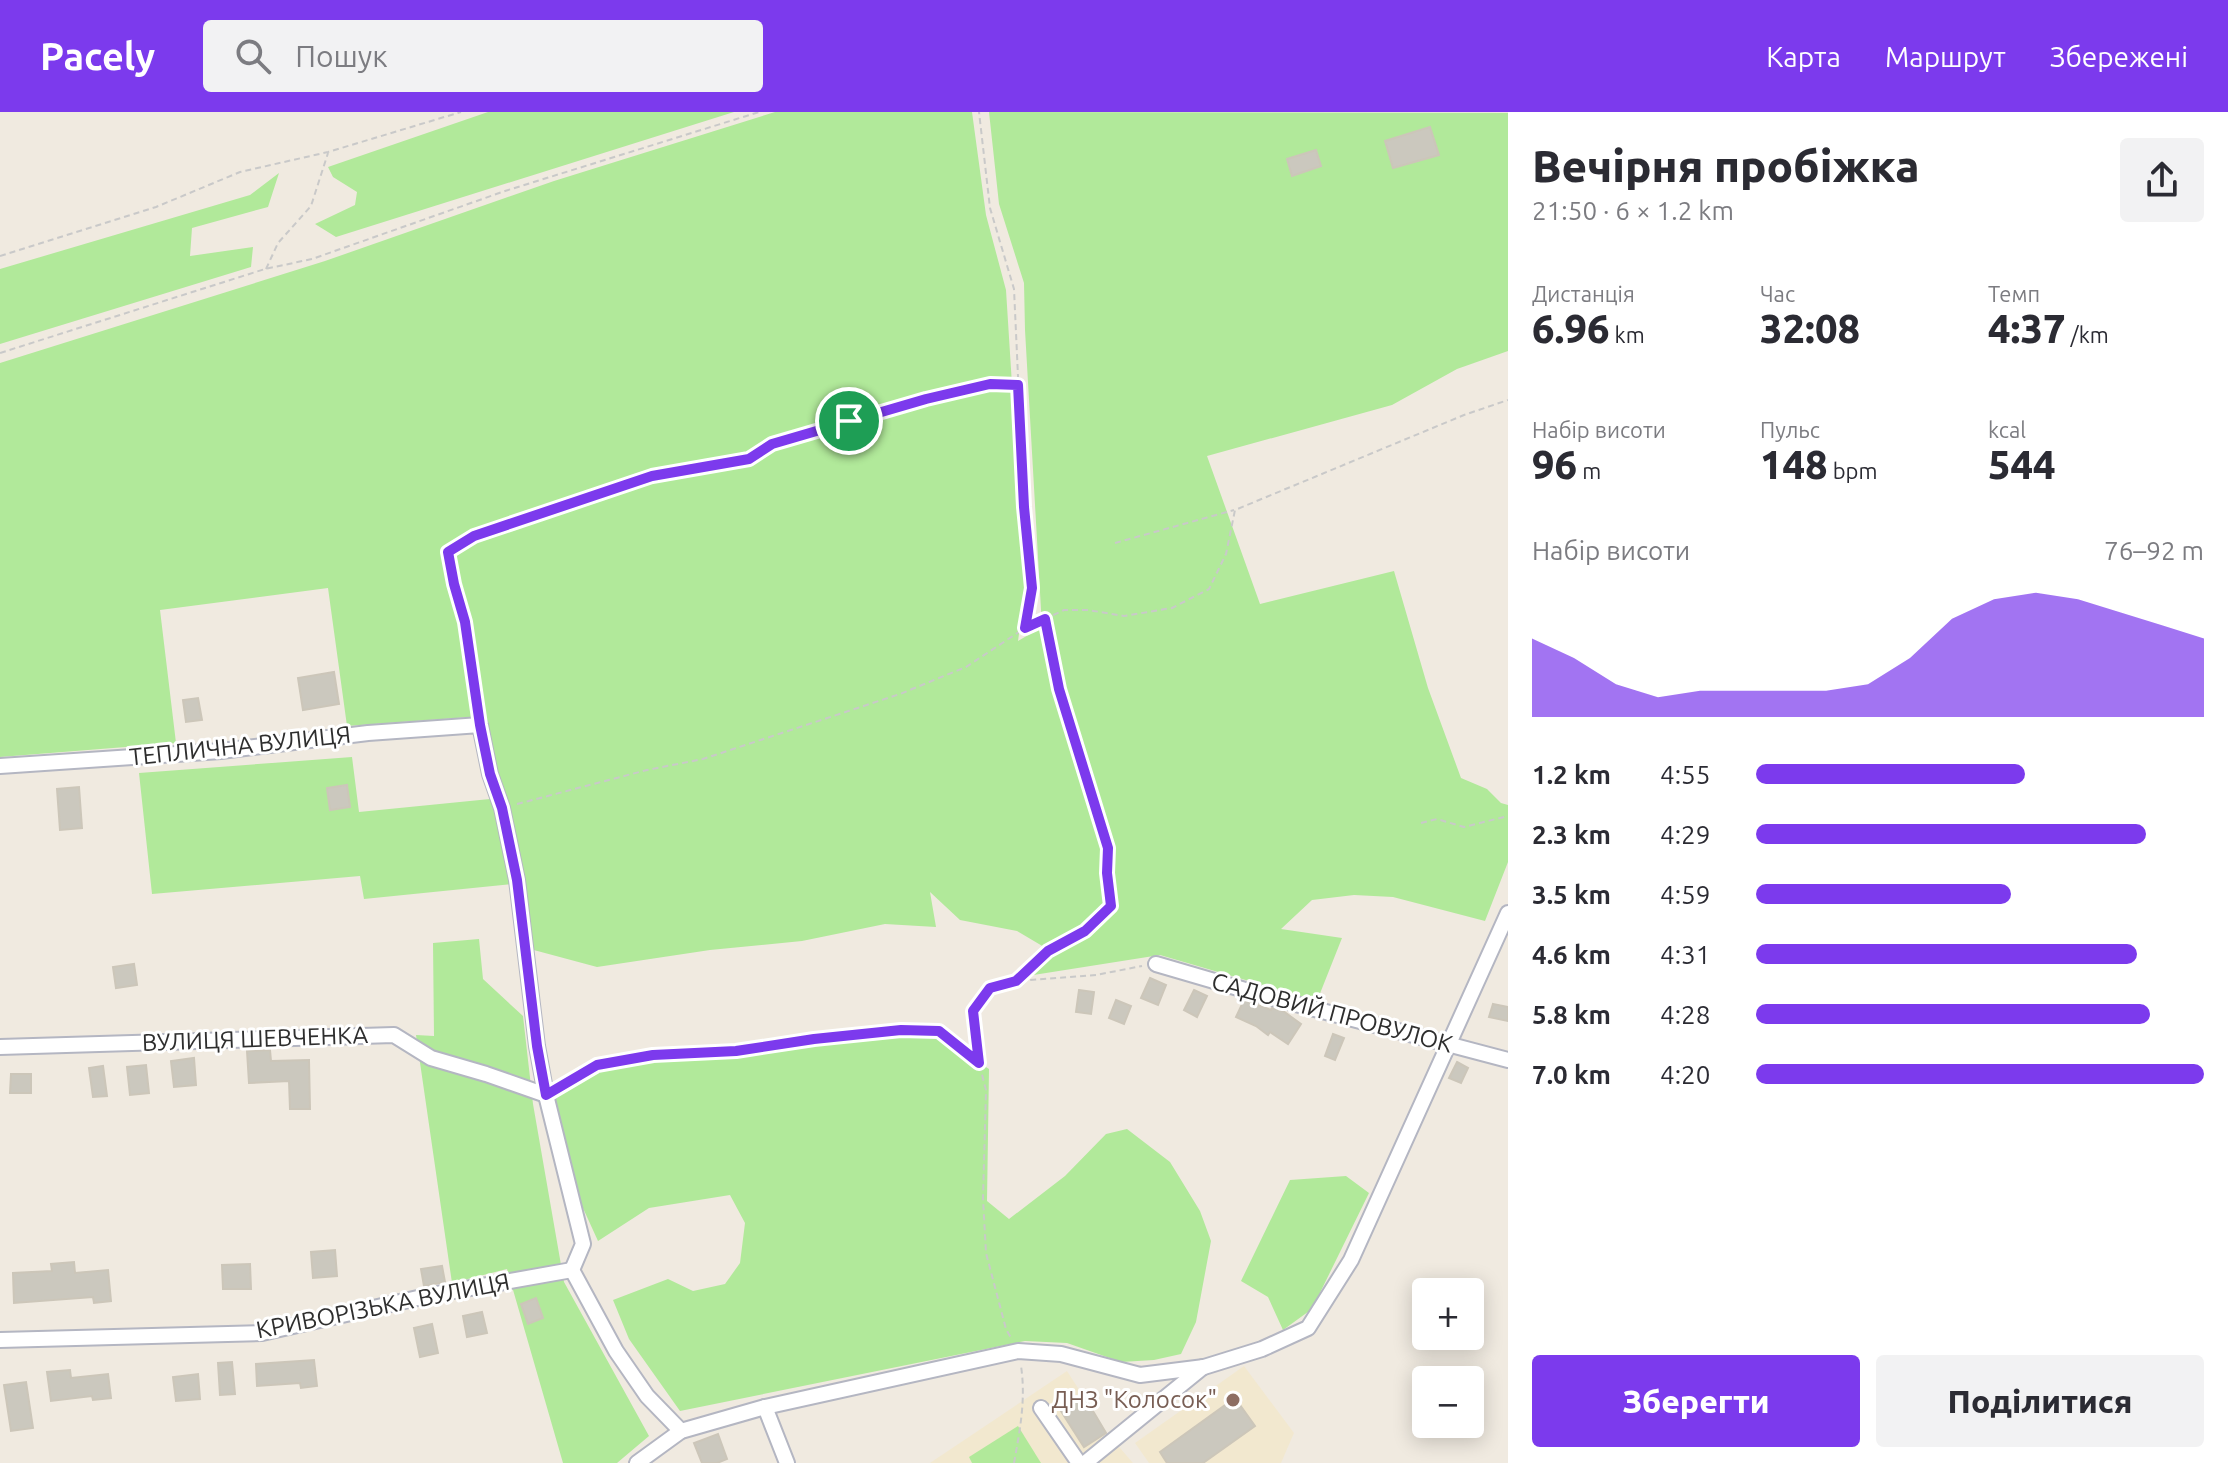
<!DOCTYPE html>
<html lang="uk">
<meta charset="utf-8">
<style>
body{margin:0;font-family:Ubuntu,sans-serif;background:#f2f2f3;color:#2b2b33;height:100vh;display:flex;flex-direction:column;font-size:30px;white-space:nowrap}
*{box-sizing:border-box;margin:0}
p{font-size:26px;color:#7c7c81}
.icon{flex:none;width:44px;height:44px;fill:none;stroke:currentColor;stroke-width:2;stroke-linecap:round;stroke-linejoin:round}
.map{position:relative;flex:1;overflow:hidden}
.side{display:flex;flex-direction:column;background:#fff;width:720px}
.side>*{flex:none}
.controls{position:absolute;left:1412px;top:1166px;display:grid;gap:16px}
.controls a{display:grid;place-items:center;width:72px;height:72px;border-radius:8px;background:#fff;box-shadow:0 4px 20px #0003;font-size:40px}
.pin{position:absolute;display:grid;place-items:center;width:68px;height:68px;color:#fff;margin:-34px;border:4px solid #fff;border-radius:50%;box-shadow:0 2px 8px #0007}
.round{display:grid;place-items:center;flex:none;width:84px;height:84px;border-radius:8px;background:#f2f2f3}
.overview{display:flex;align-items:center;justify-content:space-between;height:136px;padding:0 24px}
h1{font-size:44px;font-weight:800;line-height:60px}
.stats{display:grid;grid-template-columns:repeat(3,1fr);gap:12px;height:136px;padding:8px 24px}
.stats div{display:grid;align-content:center}
.stats b{font-size:40px;font-weight:800}
.stats small{font-size:22px;font-weight:400}
.stats p{font-size:22px}
.chart{height:224px;padding:16px 24px}
.chart p{display:flex;justify-content:space-between}
.chart svg{width:100%;height:144px;margin-top:8px;fill:#7c3aed;opacity:.7}
.action{display:flex;gap:16px;margin-top:auto;padding:16px 24px}
.action a{flex:1;height:92px;border-radius:8px;background:#7c3aed;color:#fff;font-size:32px;font-weight:800;line-height:92px;text-align:center}
.action a+a{background:#f2f2f3;color:#2b2b33}
ul{padding:0 24px;list-style:none;font-size:26px}
li{display:grid;grid-template-columns:128px 96px 1fr;align-items:center;height:60px}
li i{height:20px;border-radius:10px;background:#7c3aed}
header{display:flex;align-items:center;gap:48px;box-sizing:border-box;height:112px;padding:0 40px;background:#7c3aed;color:#fff}
header strong{font-size:38px}
nav{display:flex;gap:44px;margin-inline-start:auto;font-size:28px}
.search{width:560px;height:72px;background:#f2f2f3;display:flex;align-items:center;gap:20px;box-sizing:border-box;padding:0 28px;border-radius:8px;color:#7c7c81;font-size:30px}
main{display:flex;flex:1;min-height:0}
.map>svg:first-child{display:block}
.education{fill:#f2e8cf}
.green{fill:#b1e99a}
.building{fill:#cbc8be;stroke:#ccc6b9;stroke-width:2}
.lines{fill:none;stroke-linecap:round;stroke-linejoin:round}
.minor-casing{stroke:#b4b6c2;stroke-width:18}
.path{stroke:#c9c9c9;stroke-width:2;stroke-dasharray:6 4;stroke-linecap:butt}
.minor{stroke:#fff;stroke-width:14}
.route-casing{stroke:#fff;stroke-width:16}
.route{stroke:#7c3aed;stroke-width:10}
.education-dot{fill:#8d6e63;stroke:#fff;stroke-width:3}
.labels{text-anchor:middle;stroke-width:6;stroke-linejoin:round;paint-order:stroke}
.street-label{font-size:24px;fill:#2e2e2e;stroke:#fff}
.education-label{font-size:24px;fill:#785e54;stroke:#fff;text-anchor:end}
</style>
<header>
<strong>Pacely</strong>
<div class="search"><svg class="icon" aria-label="search" viewBox="0 0 24 24"><circle cx="10" cy="10" r="6"/><path d="M15 15l6 6"/></svg>Пошук</div>
<nav><a>Карта</a><a>Маршрут</a><a>Збережені</a></nav>
</header>
<main>
<div class="map">
<svg width="1508" height="1351" viewBox="0 0 1508 1351">
<rect width="100%" height="100%" fill="#f0eae0"/>
<g class="education">
<polygon points="1244,1254 1294,1321 1281,1351 1149,1351 1135,1331"/>
<polygon points="1067,1259 1107,1321 1133,1351 930,1351"/>
</g>
<g class="green">
<polygon points="488,0 734,0 336,125 315,112 355,93 357,80 333,65 328,55"/>
<polygon points="775,0 972,0 986,103 1006,178 1025,478 1018,529 1042,515 1025,218 1024,171 999,92 989,0 1508,1 1508,239 1457,257 1392,293 1207,344 1260,492 1394,459 1428,576 1461,666 1487,677 1501,691 1508,693 1508,750 1485,809 1393,785 1354,783 1312,788 1281,817 1342,826 1317,889 1160,843 1014,866 1044,835 1017,819 960,808 930,780 936,815 885,812 802,829 710,838 597,855 530,837 527,794 523,771 364,787 360,764 152,782 139,661 352,645 359,700 490,687 470,605 347,614 328,476 160,498 176,631 0,645 0,251 325,149 554,69"/>
<polygon points="279,61 268,95 192,116 190,144 253,135 251,155 0,232 0,157 250,83"/>
<polygon points="479,827 483,867 523,904 533,992 564,1170 649,1324 617,1351 563,1351 507,1157 452,1171 416,923 434,924 433,831"/>
<polygon points="936,913 940,926 989,957 987,1089 1009,1107 1065,1064 1106,1022 1127,1017 1170,1050 1200,1099 1211,1129 1196,1210 1181,1242 1154,1248 1121,1250 1067,1231 1025,1229 680,1299 629,1227 613,1188 668,1167 693,1179 725,1172 740,1151 745,1111 730,1083 649,1096 598,1129 577,1083 548,976 598,947 659,936 735,937 813,924 892,915"/>
<polygon points="1346,1064 1369,1081 1312,1197 1283,1218 1268,1185 1241,1169 1290,1068"/>
<polygon points="1018,1314 1041,1351 972,1351 969,1345"/>
</g>
<g class="building">
<polygon points="1430,15 1439,43 1393,56 1385,29"/>
<polygon points="1316,38 1321,54 1292,64 1287,47"/>
<polygon points="334,560 339,592 303,598 298,566"/>
<polygon points="198,586 202,608 186,610 183,588"/>
<polygon points="347,673 350,695 330,698 327,676"/>
<polygon points="79,675 82,716 60,718 57,677"/>
<polygon points="134,852 137,873 116,876 113,855"/>
<polygon points="1150,866 1166,873 1158,893 1141,886"/>
<polygon points="1079,878 1094,880 1091,902 1076,900"/>
<polygon points="1194,878 1207,884 1197,905 1184,898"/>
<polygon points="1116,888 1131,894 1124,912 1109,906"/>
<polygon points="1244,888 1271,898 1272,896 1283,899 1301,912 1288,932 1270,920 1268,923 1256,914 1236,905"/>
<polygon points="1493,892 1508,895 1508,909 1489,905"/>
<polygon points="1333,922 1344,926 1335,948 1325,944"/>
<polygon points="270,938 271,949 309,948 310,997 290,997 289,969 249,971 247,939"/>
<polygon points="194,946 196,973 174,975 171,949"/>
<polygon points="1457,950 1468,956 1461,971 1449,966"/>
<polygon points="146,953 149,981 130,983 127,955"/>
<polygon points="103,954 107,984 93,985 89,956"/>
<polygon points="11,962 31,962 31,981 10,981"/>
<polygon points="335,1138 337,1164 313,1166 311,1140"/>
<polygon points="74,1150 75,1161 108,1158 111,1189 94,1191 93,1185 14,1191 13,1161 52,1159 51,1152"/>
<polygon points="250,1152 251,1177 223,1177 222,1153"/>
<polygon points="442,1154 445,1170 424,1174 421,1157"/>
<polygon points="536,1186 543,1206 528,1212 521,1192"/>
<polygon points="482,1200 487,1221 467,1225 463,1204"/>
<polygon points="432,1212 438,1241 420,1245 414,1216"/>
<polygon points="314,1248 317,1274 301,1276 300,1271 257,1274 256,1252"/>
<polygon points="232,1250 235,1282 220,1283 218,1251"/>
<polygon points="70,1258 71,1266 108,1262 111,1286 93,1288 92,1284 51,1289 47,1260"/>
<polygon points="198,1262 200,1287 176,1289 173,1265"/>
<polygon points="26,1270 33,1316 11,1319 4,1273"/>
<polygon points="1084,1284 1106,1321 1084,1335 1061,1299"/>
<polygon points="1235,1286 1255,1314 1203,1351 1167,1351 1160,1340"/>
<polygon points="718,1322 727,1347 717,1351 702,1351 694,1331"/>
</g>
<g class="lines">
<defs>
<g id="minor">
<polyline points="0,654 221,639 368,621 480,613 490,662 502,696 517,768 537,934 546,983 583,1132 572,1158"/>
<polyline points="1156,852 1269,885 1508,948"/>
<polyline points="0,935 394,923 431,946 486,962 546,983"/>
<polyline points="572,1158 616,1239 647,1284 681,1319"/>
<polyline points="0,1228 262,1221 431,1183 572,1158"/>
<polyline points="765,1295 787,1351"/>
<polyline points="1041,1296 1079,1351"/>
<polyline points="637,1351 681,1319 765,1295 1018,1239 1061,1242 1140,1263 1204,1255 1262,1237 1308,1216 1351,1148 1508,801"/>
<polyline points="1085,1351 1203,1255"/>
</g>
</defs>
<use href="#minor" class="minor-casing"/>
<g class="path">
<polyline points="0,144 156,95 240,60 328,40 461,0"/>
<polyline points="266,157 278,131 311,94 328,41"/>
<polyline points="0,241 265,157 312,147 505,79 759,0"/>
<polyline points="1115,431 1234,398"/>
<polyline points="1026,516 1064,498 1088,498 1124,504 1172,496 1209,477 1226,442 1235,398 1464,303 1508,288"/>
<polyline points="478,600 465,510 454,472 448,440 474,424 652,364 749,347 772,332 926,287 990,272 1017,272"/>
<polyline points="517,692 647,658 703,647 900,582 966,555 1025,516 1032,476 1024,395 1014,177 990,96 979,0"/>
<polyline points="1421,711 1437,707 1464,715 1508,704"/>
<polyline points="1016,869 1048,839 1085,819 1111,794 1107,761 1108,736 1059,577 1045,508"/>
<polyline points="978,949 973,899 990,876 1016,869 1096,863 1142,854"/>
<polyline points="561,975 597,953 653,943 736,939 814,927 901,918 939,919 979,951 986,978 983,1086 986,1141 1006,1217 1011,1226"/>
<path d="M1014 1351C1020 1318 1026 1287 1021 1254"/>
</g>
<use href="#minor" class="minor"/>
</g>
<g class="lines">
<defs>
<polygon id="route" points="990,272 1018,273 1024,395 1032,476 1025,516 1045,507 1059,577 1108,736 1107,761 1111,794 1085,819 1048,839 1016,869 990,876 973,899 979,951 939,919 901,918 814,927 736,939 653,943 597,953 546,983 537,934 517,768 502,696 490,662 480,613 465,510 454,472 448,440 474,424 652,364 749,347 772,332 926,287"/>
</defs>
<use href="#route" class="route-casing"/>
<use href="#route" class="route"/>
</g>
<circle class="education-dot" cx="1233" cy="1288" r="8"/>
<g class="labels">
<g class="street-label">
<text transform="translate(240 634) rotate(-6)" y="8">ТЕПЛИЧНА ВУЛИЦЯ</text>
<text transform="translate(1332 901) rotate(15)" y="8">САДОВИЙ ПРОВУЛОК</text>
<text transform="translate(255 927) rotate(-2)" y="8">ВУЛИЦЯ ШЕВЧЕНКА</text>
<text transform="translate(383 1194) rotate(-11)" y="8">КРИВОРІЗЬКА ВУЛИЦЯ</text>
</g>
<g class="education-label">
<text x="1217" y="1296">ДНЗ "Колосок"</text>
</g>
</g>
</svg>
<div class="controls">
<a>+</a>
<a>−</a>
</div>
<div class="pin" style="left:849px;top:309px;background:#1e9e55"><svg class="icon" aria-label="arrive" viewBox="0 0 24 24"><path d="M6 21V4h12l-3 4 3 4H6"/></svg></div>
</div>
<section class="side">
<div class="overview"><div><h1>Вечірня пробіжка</h1><p>21:50 · 6 × 1.2 km</p></div><a class="round"><svg class="icon" aria-label="share" viewBox="0 0 24 24"><path d="M12 15V3M7 8l5-5 5 5M5 13v7h14v-7"/></svg></a></div>
<div class="stats">
<div><p>Дистанція</p><b>6.96<small> km</small></b></div>
<div><p>Час</p><b>32:08</b></div>
<div><p>Темп</p><b>4:37<small> /km</small></b></div>
</div>
<div class="stats">
<div><p>Набір висоти</p><b>96<small> m</small></b></div>
<div><p>Пульс</p><b>148<small> bpm</small></b></div>
<div><p>kcal</p><b>544</b></div>
</div>
<div class="chart"><p><span>Набір висоти</span>76–92 m</p>
<svg viewBox="0 0 160 44" preserveAspectRatio="none"><path d="M0 44V20L10 26L20 34L30 38L40 36L50 36L60 36L70 36L80 34L90 26L100 14L110 8L120 6L130 8L140 12L150 16L160 20V44z"/></svg>
</div>
<ul>
<li><b>1.2 km</b>4:55<i style="width:60%"></i></li>
<li><b>2.3 km</b>4:29<i style="width:87%"></i></li>
<li><b>3.5 km</b>4:59<i style="width:57%"></i></li>
<li><b>4.6 km</b>4:31<i style="width:85%"></i></li>
<li><b>5.8 km</b>4:28<i style="width:88%"></i></li>
<li><b>7.0 km</b>4:20<i style="width:100%"></i></li>
</ul>
<div class="action"><a>Зберегти</a><a>Поділитися</a></div>
</section>
</main>
